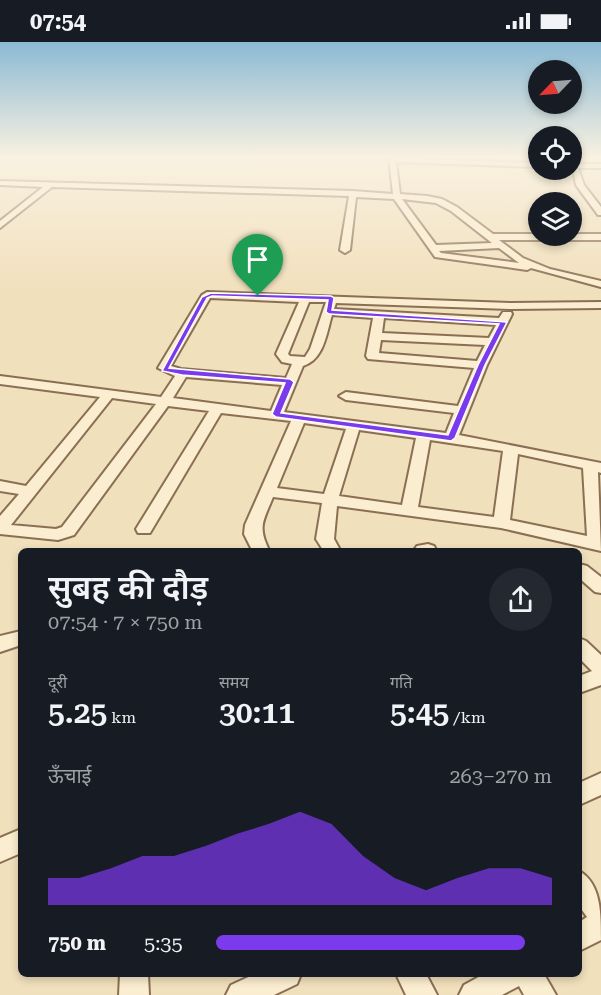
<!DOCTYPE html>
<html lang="hi">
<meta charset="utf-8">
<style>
body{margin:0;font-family:"Roboto Serif","Noto Sans Devanagari",serif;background:#242831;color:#f1f3f6;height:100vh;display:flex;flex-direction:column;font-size:22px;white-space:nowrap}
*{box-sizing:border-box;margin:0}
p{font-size:20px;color:#9ea1a6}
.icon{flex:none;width:33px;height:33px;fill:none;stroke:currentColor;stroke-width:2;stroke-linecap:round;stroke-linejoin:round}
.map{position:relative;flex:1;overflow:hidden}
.sheet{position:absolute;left:18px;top:506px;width:564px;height:429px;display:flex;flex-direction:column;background:#171b24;border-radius:9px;box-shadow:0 3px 9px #0003}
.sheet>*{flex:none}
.needle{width:39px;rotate:245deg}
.controls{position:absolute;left:528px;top:18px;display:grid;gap:12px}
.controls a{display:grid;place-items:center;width:54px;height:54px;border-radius:50%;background:#171b24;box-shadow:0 3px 9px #0003;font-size:30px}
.pin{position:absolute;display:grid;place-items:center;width:51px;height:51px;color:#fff;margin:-62px -26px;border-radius:50% 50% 50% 0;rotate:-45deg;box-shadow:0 0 6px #0007}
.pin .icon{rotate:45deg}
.round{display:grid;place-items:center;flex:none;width:63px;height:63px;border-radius:32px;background:#242831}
.summary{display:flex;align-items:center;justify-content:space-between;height:102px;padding:0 30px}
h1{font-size:33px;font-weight:600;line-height:45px}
.stats{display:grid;grid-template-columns:repeat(3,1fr);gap:9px;height:102px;padding:6px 30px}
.stats div{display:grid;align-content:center}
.stats b{font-size:30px;font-weight:600}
.stats small{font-size:16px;font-weight:400}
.stats p{font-size:16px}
.chart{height:168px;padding:12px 30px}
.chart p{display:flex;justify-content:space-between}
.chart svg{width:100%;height:108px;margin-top:6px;fill:#7c3aed;opacity:.7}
ul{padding:0 30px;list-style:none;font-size:20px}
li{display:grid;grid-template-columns:96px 72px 1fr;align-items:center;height:45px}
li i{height:15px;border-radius:8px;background:#7c3aed}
.status{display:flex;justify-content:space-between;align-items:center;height:42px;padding:0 30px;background:#171b24;direction:ltr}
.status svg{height:16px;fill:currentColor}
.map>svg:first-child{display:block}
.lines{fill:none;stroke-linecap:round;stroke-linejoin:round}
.minor-casing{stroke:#8a6f54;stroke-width:4}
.minor{fill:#fbedcf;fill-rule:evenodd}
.route{fill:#7c3aed;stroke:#fff;stroke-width:1.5;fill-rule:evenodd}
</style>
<div class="status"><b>07:54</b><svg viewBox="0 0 49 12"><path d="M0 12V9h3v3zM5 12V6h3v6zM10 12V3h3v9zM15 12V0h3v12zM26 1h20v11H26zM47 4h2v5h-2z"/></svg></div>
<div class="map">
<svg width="601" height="953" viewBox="0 0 601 953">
<rect width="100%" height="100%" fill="#f1e0bc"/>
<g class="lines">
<defs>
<g id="minor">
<path d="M389 116 538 121V125L396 120 400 152 427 154 442 157 457 165 493 192H601V198H499L523 216 550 227 601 239V245L531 226 527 228 435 215 394 157 356 155 350 208 345 211 340 208 349 154 52 145 0 186V179L43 145 0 143V139L353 149 393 152ZM402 157 436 161 451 169 492 201 436 203ZM499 206 519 221 441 211 439 209Z"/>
<polygon points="572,122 601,122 601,126 578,126 584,143 601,165 601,173 598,173 576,143"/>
<path d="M207 250 510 261 601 260V266L510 267 336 261 334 267 499 276 503 270H511L512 272 487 323 459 393 601 421V431L598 430 601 509 501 486 337 464 334 497 340 508H323L316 497 322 461 273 455C264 478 257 484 269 508H252L244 492 245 483 291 379 221 371 150 491H138L136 487 209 369 168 364 74 493 58 498 0 492V474L19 452 0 449V439L26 444 100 355 0 342V334L161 355 175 334 158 326 202 253ZM210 256 299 260 276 312 282 320 292 322 286 336 181 327 171 324ZM309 260H326L310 307 305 315 290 314 288 312ZM332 273 373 276 366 314 368 317 474 326 458 364 346 350 339 354 346 358 454 371 446 391 284 370 303 324C324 317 326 293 332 273ZM384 276 496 283 489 296 382 291ZM381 298 485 303 477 319 379 311ZM186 335 282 343 271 369 173 356ZM112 356 156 362 62 485 56 487 11 483ZM304 381 346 387 324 452 277 446ZM359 388 416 396 402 463 339 454ZM430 398 503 409 494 475 418 465ZM518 412 583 426 587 494 510 478Z"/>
<polygon points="428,502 434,504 436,508 414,508 417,504"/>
<polygon points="579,522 587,524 601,535 601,551 595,550 579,536"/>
<polygon points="21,589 21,603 0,610 0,594"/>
<polygon points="579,596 586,599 601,613 601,643 579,651 579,634 592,629 579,616"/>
<polygon points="601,731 601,753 579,763 579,741"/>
<polygon points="21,787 21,811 0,820 0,796"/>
<path d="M579 829C601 841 601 871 601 898L579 909V880L587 875 579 864Z"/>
<polygon points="120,932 148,932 149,953 119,953"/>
<polygon points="255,932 301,932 297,942 274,953 226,953 231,943"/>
<polygon points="396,932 426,932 437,953 406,953"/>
<polygon points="484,932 544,932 556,953 524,953 519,944 502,953 459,953 464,943"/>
</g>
</defs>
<use href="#minor" class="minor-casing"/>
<use href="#minor" class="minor"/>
</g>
<linearGradient id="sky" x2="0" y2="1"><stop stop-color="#8bbad4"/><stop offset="0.46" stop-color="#f9f1e1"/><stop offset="1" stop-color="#f9f1e1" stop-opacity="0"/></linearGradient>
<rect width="601" height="250" fill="url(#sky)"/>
<path class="route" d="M211 251 331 254 334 256 332 268 507 280 485 323 455 396 451 399 276 375 272 372 285 341 182 333 162 329 202 255ZM212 254 328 258 326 270 329 272 499 282 478 323 448 393 281 371 294 340 290 337 169 326 207 256Z"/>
</svg>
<div class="controls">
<a><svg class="needle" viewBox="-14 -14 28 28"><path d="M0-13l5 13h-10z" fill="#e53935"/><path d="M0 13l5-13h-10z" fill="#9ea1a6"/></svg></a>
<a><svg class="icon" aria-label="locate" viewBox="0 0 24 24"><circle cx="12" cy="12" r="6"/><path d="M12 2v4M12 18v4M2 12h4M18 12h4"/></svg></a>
<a><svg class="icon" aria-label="layers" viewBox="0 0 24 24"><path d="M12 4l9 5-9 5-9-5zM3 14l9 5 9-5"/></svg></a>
</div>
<div class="pin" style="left:258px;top:254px;background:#1e9e55"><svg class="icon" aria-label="arrive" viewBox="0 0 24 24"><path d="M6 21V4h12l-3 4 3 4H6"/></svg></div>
<section class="sheet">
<div class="summary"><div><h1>सुबह की दौड़</h1><p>07:54 · 7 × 750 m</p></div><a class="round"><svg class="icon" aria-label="share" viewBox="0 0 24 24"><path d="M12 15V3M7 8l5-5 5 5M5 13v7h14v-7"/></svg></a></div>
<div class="stats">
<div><p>दूरी</p><b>5.25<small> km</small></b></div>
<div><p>समय</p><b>30:11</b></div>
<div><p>गति</p><b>5:45<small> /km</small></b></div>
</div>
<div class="chart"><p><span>ऊँचाई</span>263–270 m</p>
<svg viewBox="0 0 160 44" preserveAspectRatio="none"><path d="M0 44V33L10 33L20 29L30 24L40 24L50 20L60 15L70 11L80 6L90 11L100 24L110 33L120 38L130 33L140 29L150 29L160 33V44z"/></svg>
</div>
<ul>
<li><b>750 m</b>5:35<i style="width:92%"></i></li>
</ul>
</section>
</div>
